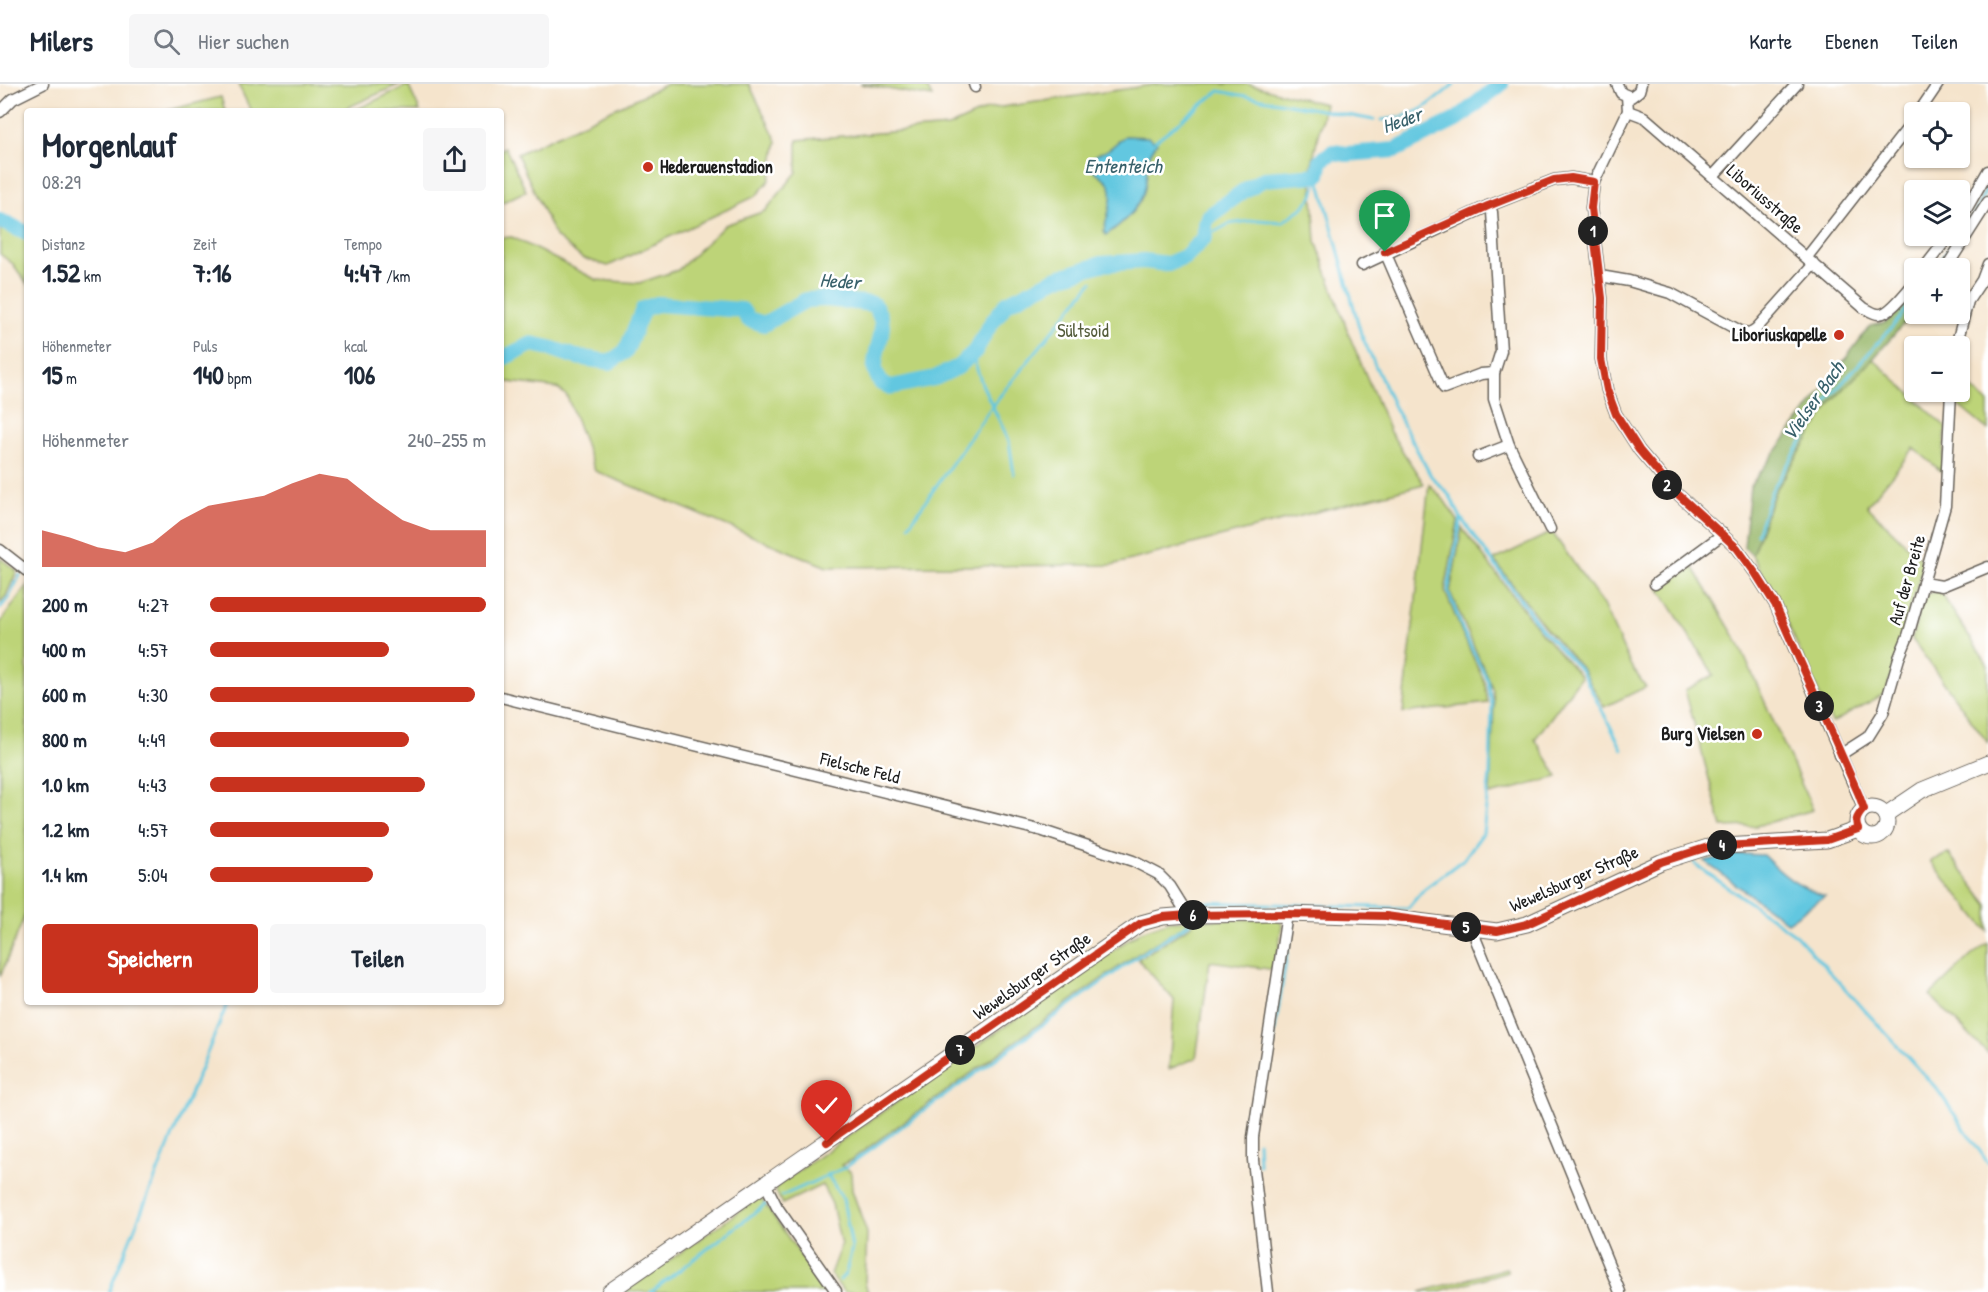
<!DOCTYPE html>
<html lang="de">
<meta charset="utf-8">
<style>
body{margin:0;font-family:"Patrick Hand",sans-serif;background:#f6f6f7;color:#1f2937;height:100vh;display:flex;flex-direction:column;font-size:22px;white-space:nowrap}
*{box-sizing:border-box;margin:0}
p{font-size:20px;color:#747a83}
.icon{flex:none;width:33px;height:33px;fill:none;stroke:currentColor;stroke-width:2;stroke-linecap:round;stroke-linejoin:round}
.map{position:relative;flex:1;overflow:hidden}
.details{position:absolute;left:24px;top:24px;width:480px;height:897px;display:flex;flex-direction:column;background:#fff;border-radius:6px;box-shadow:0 2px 4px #0004}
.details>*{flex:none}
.tools{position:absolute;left:1904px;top:18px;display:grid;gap:12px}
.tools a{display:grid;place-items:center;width:66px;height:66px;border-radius:6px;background:#fff;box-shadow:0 2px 4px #0004;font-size:30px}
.pin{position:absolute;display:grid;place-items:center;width:51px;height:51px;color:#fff;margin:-62px -26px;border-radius:50% 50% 50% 0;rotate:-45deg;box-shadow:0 0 6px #0007}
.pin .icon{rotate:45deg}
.km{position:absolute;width:30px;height:30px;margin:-15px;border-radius:50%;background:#222;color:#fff;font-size:16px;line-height:30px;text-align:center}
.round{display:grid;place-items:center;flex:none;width:63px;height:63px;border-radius:6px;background:#f6f6f7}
.head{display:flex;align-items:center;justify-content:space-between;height:102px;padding:0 18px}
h1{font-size:33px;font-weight:800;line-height:45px}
.stats{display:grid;grid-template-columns:repeat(3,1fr);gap:9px;height:102px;padding:6px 18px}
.stats div{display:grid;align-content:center}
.stats b{font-size:26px;font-weight:800}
.stats small{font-size:16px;font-weight:400}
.stats p{font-size:16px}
.chart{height:168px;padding:12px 18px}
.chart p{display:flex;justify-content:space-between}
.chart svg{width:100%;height:108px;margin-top:6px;fill:#c8321e;opacity:.7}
.button{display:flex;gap:12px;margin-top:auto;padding:12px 18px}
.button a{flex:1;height:69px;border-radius:6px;background:#c8321e;color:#fff;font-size:24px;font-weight:800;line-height:69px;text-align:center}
.button a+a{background:#f6f6f7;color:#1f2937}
ul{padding:0 18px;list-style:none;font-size:20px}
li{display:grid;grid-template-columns:96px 72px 1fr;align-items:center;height:45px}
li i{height:15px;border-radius:8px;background:#c8321e}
header{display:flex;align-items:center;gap:36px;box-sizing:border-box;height:84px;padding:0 30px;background:#fff;border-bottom:2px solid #e0e1e3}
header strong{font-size:28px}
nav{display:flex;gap:33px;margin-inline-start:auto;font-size:21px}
.search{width:420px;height:54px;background:#f6f6f7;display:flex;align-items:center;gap:15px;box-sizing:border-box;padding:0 21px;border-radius:6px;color:#747a83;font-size:22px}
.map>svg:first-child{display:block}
.green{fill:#bdd478;stroke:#6c784a;stroke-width:1.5}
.forest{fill:#96b668;stroke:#596942;stroke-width:1.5}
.water{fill:#62c7e0;stroke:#3f727e;stroke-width:1.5}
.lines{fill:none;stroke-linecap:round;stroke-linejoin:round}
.stream{stroke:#62c7e0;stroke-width:3}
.river{stroke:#62c7e0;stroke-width:16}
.street-casing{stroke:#68625a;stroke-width:13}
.secondary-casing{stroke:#68625a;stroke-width:17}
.street{stroke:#fff;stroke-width:10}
.secondary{stroke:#fff;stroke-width:15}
.route-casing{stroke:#fff;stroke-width:12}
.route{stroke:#c8321e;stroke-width:8}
.poi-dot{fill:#c8321e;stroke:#fff;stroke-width:2}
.labels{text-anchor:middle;stroke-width:5;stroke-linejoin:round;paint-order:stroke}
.poi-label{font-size:18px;font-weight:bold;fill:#1c1c1c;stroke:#fff;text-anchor:end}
.street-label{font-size:18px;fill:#1c1c1c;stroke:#fff}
.park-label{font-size:18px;fill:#545c3c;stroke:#fff}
.water-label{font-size:20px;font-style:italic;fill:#38606a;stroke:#fff}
</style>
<header>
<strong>Milers</strong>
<div class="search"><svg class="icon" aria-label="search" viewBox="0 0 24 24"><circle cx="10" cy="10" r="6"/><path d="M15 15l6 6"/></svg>Hier suchen</div>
<nav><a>Karte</a><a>Ebenen</a><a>Teilen</a></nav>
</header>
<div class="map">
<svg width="1988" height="1208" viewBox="0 0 1988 1208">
<rect width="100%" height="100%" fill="#fff"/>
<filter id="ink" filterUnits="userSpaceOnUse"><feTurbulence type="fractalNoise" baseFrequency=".0167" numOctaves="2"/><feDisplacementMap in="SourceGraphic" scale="12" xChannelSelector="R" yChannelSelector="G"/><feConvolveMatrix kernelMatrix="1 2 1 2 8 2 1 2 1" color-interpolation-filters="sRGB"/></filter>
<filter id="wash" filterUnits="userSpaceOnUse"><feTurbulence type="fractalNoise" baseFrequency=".008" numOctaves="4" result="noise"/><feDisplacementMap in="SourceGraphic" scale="24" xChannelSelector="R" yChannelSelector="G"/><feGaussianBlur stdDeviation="1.35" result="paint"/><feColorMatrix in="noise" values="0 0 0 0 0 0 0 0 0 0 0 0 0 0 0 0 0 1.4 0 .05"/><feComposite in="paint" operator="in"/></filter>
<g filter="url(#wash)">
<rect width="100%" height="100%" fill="#f5e4cc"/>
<g class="green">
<polygon points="238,0 400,0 340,27 251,27"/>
<polygon points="667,0 749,0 777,57 770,96 756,112 608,182 582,174 555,152 517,70"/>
<polygon points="860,0 925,0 932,13"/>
<polygon points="1159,0 1247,0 1325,20 1311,84 1316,157 1349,251 1390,348 1424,400 1112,481 827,483 595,387 567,312 557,304 501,297 501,154 512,153 597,196 639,199 678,186 725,141 765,127 797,88 797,56 948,43 988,25"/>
<polygon points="408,1 420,27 353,27"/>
<polygon points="221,13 225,27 165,27"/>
<polygon points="505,63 526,107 501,119 501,65"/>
<polygon points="0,132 27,145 27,200 13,180 0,170 0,145 7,147 0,142"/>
<polygon points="1873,275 1946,343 1942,388 1914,364 1867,422 1924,478 1886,609 1832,639 1778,518 1752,471 1775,407 1833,316"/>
<polygon points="1959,294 1988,318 1988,346 1954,318 1955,308 1959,308"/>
<polygon points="1429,400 1444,416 1458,437 1445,507 1462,549 1485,599 1488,619 1403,629"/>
<polygon points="1462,444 1539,546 1581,593 1535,655 1558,693 1490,711 1494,622 1493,606 1450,508"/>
<polygon points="1552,448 1603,521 1631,582 1646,603 1604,623 1583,586 1544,542 1494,476"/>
<polygon points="0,474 17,487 6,512 0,519"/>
<polygon points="1692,481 1738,558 1813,726 1756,742 1722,743 1685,606 1714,591 1659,504"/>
<polygon points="27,501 27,826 0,893 0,539"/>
<polygon points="1939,506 1988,581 1988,659 1912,555 1923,512"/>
<polygon points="1949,770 1988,821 1988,847 1930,777"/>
<polygon points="1277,835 1282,840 1276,886 1210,877 1196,974 1169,985 1174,916 1138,875 1187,844 1193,840 1194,836"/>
<polygon points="1188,836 1186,841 1142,867 1103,894 851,1076 841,1081 851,1088 852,1106 867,1149 865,1199 868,1208 844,1208 830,1190 841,1161 832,1120 822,1101 782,1120 776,1108 777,1102 1141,847 1170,837"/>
<polygon points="1988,859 1988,970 1930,911 1971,872"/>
<polygon points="760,1113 825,1206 823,1208 624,1208"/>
<polygon points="1506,1184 1508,1187 1437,1208 1420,1208"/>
</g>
<polygon class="forest" points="1914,217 1914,228 1873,275 1833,316 1775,407 1752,471 1744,463 1750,402 1870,242 1885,239 1904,222"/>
<g class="water">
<path d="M1125 52 1148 53 1157 59C1143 77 1149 86 1145 104 1140 125 1122 140 1106 151L1104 148C1105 134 1118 110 1107 97 1103 93 1097 89 1092 85 1090 67 1099 72 1109 65 1115 61 1119 56 1125 52Z"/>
<path d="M1741 770 1763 771C1783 791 1797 803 1825 812L1787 838 1704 777Z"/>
</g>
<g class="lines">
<g class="stream">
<polyline points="1183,35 1219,7 1374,36"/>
<path d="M1381 36C1417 33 1427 23 1454 0"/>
<polyline points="1155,57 1181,37"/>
<polyline points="1959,150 1974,130 1988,102"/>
<polyline points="1205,153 1229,140 1258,136 1282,138 1301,125 1313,112 1318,92"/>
<polyline points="1935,184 1958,152"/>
<polyline points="972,270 982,300 1009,357 1014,390"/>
<polyline points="1461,434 1541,544 1582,588 1622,665"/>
<polyline points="909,441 992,322 1092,198"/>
<polyline points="1757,450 1772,406 1829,314 1899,235 1914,214"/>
<polyline points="0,524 9,513 20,491"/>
<polyline points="1693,776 1696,781 1796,851 1937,1005 1988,1079"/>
<polyline points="1194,824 1196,818 1408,824 1424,805 1464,775 1483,749 1490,690 1492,621 1488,597 1463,547 1448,507 1461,434 1450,412 1431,392 1394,323 1361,250 1318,91"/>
<polyline points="1269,983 1292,839"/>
<polyline points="1258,1058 1259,1081"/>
<polyline points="827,1090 843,1115 852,1164 846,1189 840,1196"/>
<polyline points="782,1112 846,1083 1142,869 1190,839 1191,836"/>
<path d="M109 1208C147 1111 189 1015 228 918"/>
<polyline points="651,1208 766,1120"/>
</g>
<g class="river">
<polyline points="0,137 27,149"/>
<path d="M501 275 532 260 550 264 576 273 610 278 626 267 643 225 657 220 742 226 748 235 764 240 806 216 826 215 873 220C893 245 873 260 875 286 876 290 879 295 881 299L891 303 935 294 958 283 975 267 990 241 1007 219 1057 194 1101 180 1144 177 1168 180 1185 173 1205 153V140L1209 132 1245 106 1264 95 1318 91 1321 76 1333 68 1347 70 1395 66 1456 36 1501 0"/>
</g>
</g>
</g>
<g filter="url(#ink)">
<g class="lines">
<defs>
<g id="street">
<polyline points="974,0 975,3"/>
<polyline points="1617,0 1621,9 1631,13 1639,7 1641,0"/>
<polyline points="1627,12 1628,27 1594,98 1591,124 1602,214 1601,275 1607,306 1616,330 1639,366 1671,404 1737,464 1756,490 1775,520 1864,725"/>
<path d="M1628 27 1644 33 1864 224C1868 226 1874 230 1878 230 1888 232 1908 206 1914 199"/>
<polyline points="0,28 13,15 43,0"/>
<polyline points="1919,28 1938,0"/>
<polyline points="1714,91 1797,0"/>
<polyline points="1488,122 1492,128 1501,267 1494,289 1494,315 1509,361 1550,445"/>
<polyline points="1959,138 1988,87"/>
<polyline points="1385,168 1444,304 1481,290 1494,289"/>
<polyline points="1807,173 1914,36"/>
<polyline points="1362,181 1486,123 1554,96 1571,94 1594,98"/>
<polyline points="1924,184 1949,152"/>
<polyline points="1946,184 1988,118"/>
<polyline points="1600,192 1629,197 1670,209 1742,248 1750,249 1756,245 1814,180"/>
<polyline points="1956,262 1968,217 1982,196 1988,180"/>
<polyline points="1478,373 1509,361"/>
<polyline points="0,466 27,487"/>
<polyline points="1923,499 1942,502 1988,483"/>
<polyline points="1655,500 1723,450"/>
<polyline points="501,613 1043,747 1133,777 1158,790 1170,802 1188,831"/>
<polyline points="1840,671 1868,653 1883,629 1899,574 1908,552 1945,422 1951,308"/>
<polyline points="1475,845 1476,856 1620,1208"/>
<polyline points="766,1101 777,1123 836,1207 834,1208"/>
<polyline points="1268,1208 1253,1076 1253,1053 1287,830"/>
</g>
<g id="secondary">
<circle cx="1872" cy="738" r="15"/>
<polyline points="1885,731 1922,706 1988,679"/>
<polyline points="609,1208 1141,839 1163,833 1188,831 1287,830 1386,833 1497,847 1527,840 1661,778 1708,763 1827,756 1858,745"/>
</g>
</defs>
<use href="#street" class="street-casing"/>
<use href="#secondary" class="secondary-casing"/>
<use href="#street" class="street"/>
<use href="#secondary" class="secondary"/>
</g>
</g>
<g class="lines" filter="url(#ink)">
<defs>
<path id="route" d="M827 1058 1141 839 1163 833 1188 831 1287 830 1386 832 1497 847 1527 840 1661 778 1708 763 1827 756 1858 745C1854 737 1858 731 1864 725L1859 711 1775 520 1756 490 1737 464 1671 404 1639 366 1616 330 1607 306 1601 275 1602 214 1591 124 1594 98 1571 94 1554 96 1488 122 1385 168"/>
</defs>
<use href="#route" class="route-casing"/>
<use href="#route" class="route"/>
</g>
<g class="poi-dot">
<circle cx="648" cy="83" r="6"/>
<circle cx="1839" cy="251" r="6"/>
<circle cx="1757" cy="650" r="6"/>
</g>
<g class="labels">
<g class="poi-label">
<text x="660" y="89" text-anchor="start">Hederauenstadion</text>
<text x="1827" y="257">Liboriuskapelle</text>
<text x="1745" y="656">Burg Vielsen</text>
</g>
<g class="street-label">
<text transform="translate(1765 115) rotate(41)" y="6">Liboriusstraße</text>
<text transform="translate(1907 496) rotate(-74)" y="6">Auf der Breite</text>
<text transform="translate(860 684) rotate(14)" y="6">Fielsche Feld</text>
<text transform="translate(1574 795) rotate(-24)" y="6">Wewelsburger Straße</text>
<text transform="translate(1032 892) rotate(-35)" y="6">Wewelsburger Straße</text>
</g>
<g class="park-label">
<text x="1083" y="253">Sültsoid</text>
</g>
<g class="water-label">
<text transform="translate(1402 36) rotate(-20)" y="7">Heder</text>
<text x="1123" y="89">Ententeich</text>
<text transform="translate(840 197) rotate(4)" y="7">Heder</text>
<text transform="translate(1813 317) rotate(-55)" y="7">Vielser Bach</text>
</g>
</g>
</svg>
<div class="tools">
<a><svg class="icon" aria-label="locate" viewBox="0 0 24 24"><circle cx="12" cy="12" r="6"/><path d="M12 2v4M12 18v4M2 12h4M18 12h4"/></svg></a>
<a><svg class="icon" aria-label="layers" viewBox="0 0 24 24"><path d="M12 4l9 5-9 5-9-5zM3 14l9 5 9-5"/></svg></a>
<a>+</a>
<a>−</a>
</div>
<div class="pin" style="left:1385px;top:168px;background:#1e9e55"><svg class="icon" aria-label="arrive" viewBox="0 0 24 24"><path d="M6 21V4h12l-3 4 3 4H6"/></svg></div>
<div class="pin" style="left:827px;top:1058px;background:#d93025"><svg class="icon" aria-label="check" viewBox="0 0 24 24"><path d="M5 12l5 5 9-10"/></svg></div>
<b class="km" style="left:1593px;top:147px">1</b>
<b class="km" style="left:1667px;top:401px">2</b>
<b class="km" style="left:1819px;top:622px">3</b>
<b class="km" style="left:1722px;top:761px">4</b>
<b class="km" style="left:1466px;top:843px">5</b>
<b class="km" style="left:1193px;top:831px">6</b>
<b class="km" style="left:960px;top:966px">7</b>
<section class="details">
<div class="head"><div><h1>Morgenlauf</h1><p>08:29</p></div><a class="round"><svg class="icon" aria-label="share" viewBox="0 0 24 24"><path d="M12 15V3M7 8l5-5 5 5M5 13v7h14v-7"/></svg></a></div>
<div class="stats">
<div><p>Distanz</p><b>1.52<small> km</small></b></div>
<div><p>Zeit</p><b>7:16</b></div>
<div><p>Tempo</p><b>4:47<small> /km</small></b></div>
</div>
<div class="stats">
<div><p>Höhenmeter</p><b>15<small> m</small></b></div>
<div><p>Puls</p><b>140<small> bpm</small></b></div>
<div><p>kcal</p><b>106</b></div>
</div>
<div class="chart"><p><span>Höhenmeter</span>240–255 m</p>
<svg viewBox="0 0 160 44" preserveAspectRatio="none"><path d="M0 44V29L10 32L20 36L30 38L40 34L50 25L60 19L70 17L80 15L90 10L100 6L110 8L120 17L130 25L140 29L150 29L160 29V44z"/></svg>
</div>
<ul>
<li><b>200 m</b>4:27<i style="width:100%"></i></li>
<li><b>400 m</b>4:57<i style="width:65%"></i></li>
<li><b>600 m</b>4:30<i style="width:96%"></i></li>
<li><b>800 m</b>4:49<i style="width:72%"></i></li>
<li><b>1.0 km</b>4:43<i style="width:78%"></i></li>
<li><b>1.2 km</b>4:57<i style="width:65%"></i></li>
<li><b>1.4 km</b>5:04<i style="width:59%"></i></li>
</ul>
<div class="button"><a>Speichern</a><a>Teilen</a></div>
</section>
</div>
